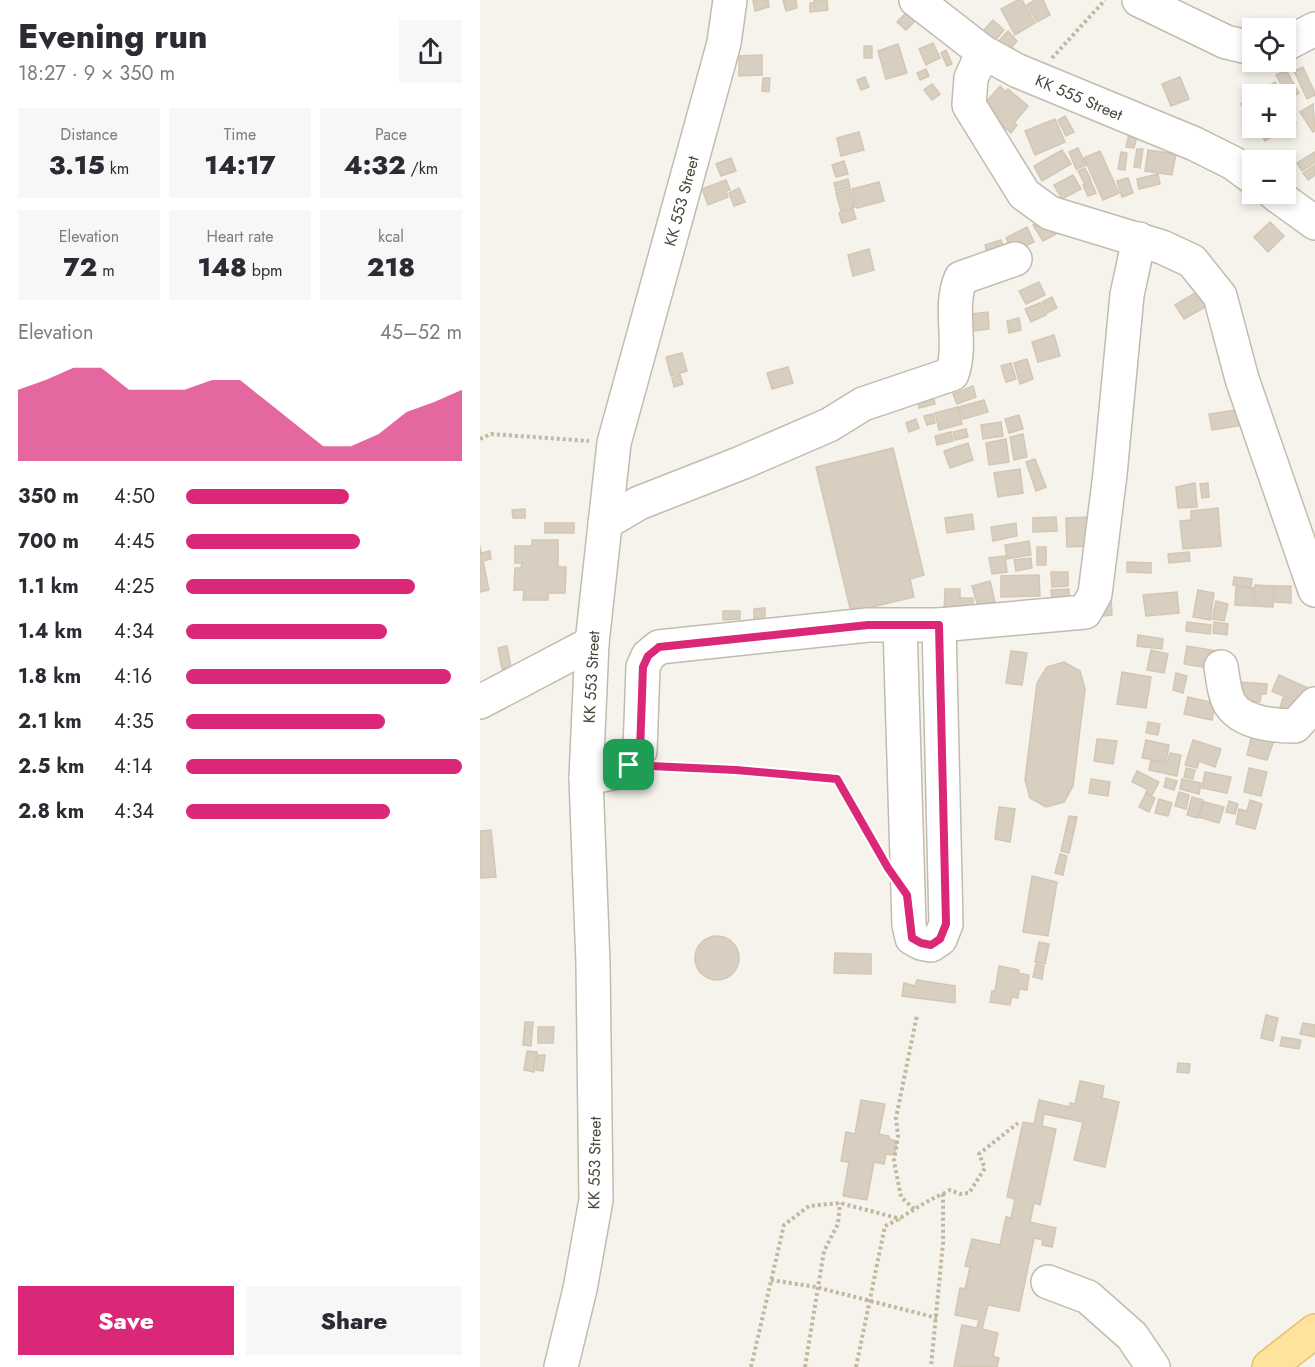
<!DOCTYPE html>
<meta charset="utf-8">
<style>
body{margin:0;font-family:Jost,sans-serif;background:#f7f7f7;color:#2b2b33;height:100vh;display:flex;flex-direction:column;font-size:22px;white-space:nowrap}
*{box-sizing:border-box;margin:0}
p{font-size:20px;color:#7c7c81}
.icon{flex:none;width:33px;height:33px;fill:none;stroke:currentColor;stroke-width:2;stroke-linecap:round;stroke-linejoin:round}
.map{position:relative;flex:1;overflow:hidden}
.panel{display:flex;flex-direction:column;background:#fff;width:480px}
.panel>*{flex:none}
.buttons{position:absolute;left:762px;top:18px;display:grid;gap:12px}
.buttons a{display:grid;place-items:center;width:54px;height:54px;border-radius:0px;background:#fff;box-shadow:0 3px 9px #0003;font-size:30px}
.pin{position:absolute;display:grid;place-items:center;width:51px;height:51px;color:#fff;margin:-26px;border-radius:12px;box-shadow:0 3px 9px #0006}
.round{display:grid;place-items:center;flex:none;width:63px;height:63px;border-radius:0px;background:#f7f7f7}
.head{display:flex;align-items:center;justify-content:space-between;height:102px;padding:0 18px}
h1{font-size:33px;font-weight:800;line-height:45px}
.metrics{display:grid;grid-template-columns:repeat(3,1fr);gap:9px;height:102px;padding:6px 18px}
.metrics div{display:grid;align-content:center;border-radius:0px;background:#f7f7f7;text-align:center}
.metrics b{font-size:26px;font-weight:800}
.metrics small{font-size:16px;font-weight:400}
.metrics p{font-size:16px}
.chart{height:168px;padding:12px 18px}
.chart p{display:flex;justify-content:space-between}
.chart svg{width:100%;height:108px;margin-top:6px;fill:#db2777;opacity:.7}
.primary-button{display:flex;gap:12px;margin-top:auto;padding:12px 18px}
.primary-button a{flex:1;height:69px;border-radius:0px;background:#db2777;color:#fff;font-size:24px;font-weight:800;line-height:69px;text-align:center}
.primary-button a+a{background:#f7f7f7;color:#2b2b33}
ul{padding:0 18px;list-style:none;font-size:20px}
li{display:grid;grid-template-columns:96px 72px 1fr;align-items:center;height:45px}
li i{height:15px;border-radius:8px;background:#db2777}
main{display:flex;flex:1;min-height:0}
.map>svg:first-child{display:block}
.building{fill:#d8cfc1;stroke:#d3c7b4;stroke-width:1.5}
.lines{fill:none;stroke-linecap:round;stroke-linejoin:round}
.minor-casing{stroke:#c2bbae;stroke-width:36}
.major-casing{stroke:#e6c16a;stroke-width:36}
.path{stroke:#c4b79f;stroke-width:4;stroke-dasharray:3 3;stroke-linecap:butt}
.minor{stroke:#fff;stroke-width:33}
.major{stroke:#ffe39c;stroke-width:33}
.route-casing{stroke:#fff;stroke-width:12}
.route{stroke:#db2777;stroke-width:8}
.labels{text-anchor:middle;stroke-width:4.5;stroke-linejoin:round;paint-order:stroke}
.street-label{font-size:16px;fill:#4b4439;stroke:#fff}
</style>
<main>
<section class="panel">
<div class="head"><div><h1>Evening run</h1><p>18:27 · 9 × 350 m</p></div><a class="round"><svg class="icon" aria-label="share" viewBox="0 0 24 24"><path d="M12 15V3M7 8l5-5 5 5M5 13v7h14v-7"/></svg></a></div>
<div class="metrics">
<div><p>Distance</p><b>3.15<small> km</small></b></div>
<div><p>Time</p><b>14:17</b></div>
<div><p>Pace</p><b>4:32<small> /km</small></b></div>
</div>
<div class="metrics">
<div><p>Elevation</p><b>72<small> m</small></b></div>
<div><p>Heart rate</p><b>148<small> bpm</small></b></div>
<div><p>kcal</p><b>218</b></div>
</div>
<div class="chart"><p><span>Elevation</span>45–52 m</p>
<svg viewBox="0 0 160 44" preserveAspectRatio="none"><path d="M0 44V15L10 11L20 6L30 6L40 15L50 15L60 15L70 11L80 11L90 20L100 29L110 38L120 38L130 33L140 24L150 20L160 15V44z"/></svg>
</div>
<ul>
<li><b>350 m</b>4:50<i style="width:59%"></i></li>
<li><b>700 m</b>4:45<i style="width:63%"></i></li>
<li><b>1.1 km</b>4:25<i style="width:83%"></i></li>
<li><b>1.4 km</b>4:34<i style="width:73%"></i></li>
<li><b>1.8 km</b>4:16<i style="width:96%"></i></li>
<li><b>2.1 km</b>4:35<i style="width:72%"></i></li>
<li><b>2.5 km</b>4:14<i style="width:100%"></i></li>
<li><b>2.8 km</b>4:34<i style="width:74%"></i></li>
</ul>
<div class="primary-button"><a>Save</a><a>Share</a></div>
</section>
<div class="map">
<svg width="835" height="1367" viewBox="0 0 835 1367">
<rect width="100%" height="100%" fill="#f6f3ec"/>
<g class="building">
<polygon points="273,0 288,0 289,7 275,11"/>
<polygon points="303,0 316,0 317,8 306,11"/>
<polygon points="334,0 347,0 348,10 330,12 330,3 334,3"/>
<polygon points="538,0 542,0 555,23 535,35 521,9"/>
<polygon points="555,0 563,0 570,15 557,22 547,5"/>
<polygon points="426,13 435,21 426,30 417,22"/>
<polygon points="513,20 524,30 513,43 501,33"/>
<polygon points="528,31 537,41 525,55 515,45"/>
<polygon points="453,43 460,58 446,65 439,49"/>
<polygon points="418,44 427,73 406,79 398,51"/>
<rect x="384" y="46" width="8" height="12"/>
<polygon points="466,50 472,64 467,66 461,53"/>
<polygon points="282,55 282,75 259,76 259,56"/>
<polygon points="823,67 835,93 835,95 827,99 814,71"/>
<polygon points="446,69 449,76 440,80 437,73"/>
<polygon points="806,70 819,93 809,99 796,75"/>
<polygon points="385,77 389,87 381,90 377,80"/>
<polygon points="700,77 709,99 691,106 682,84"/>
<polygon points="283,78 290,78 289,92 282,91"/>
<polygon points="795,82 803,94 776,94"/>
<polygon points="452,84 460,94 452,100 444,90"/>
<polygon points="520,86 526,92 528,89 548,106 534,123 537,125 531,133 504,109 509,103 507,101"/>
<polygon points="772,96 772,122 761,104"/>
<polygon points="833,104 835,130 833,132 820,112"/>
<polygon points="806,106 816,123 785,141 777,128 806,128"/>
<polygon points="585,116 594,132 586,136 578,120"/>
<polygon points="575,119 585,142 555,155 545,131"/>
<polygon points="379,132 384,150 361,156 357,138"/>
<polygon points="649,134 657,136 654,148 646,147"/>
<polygon points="598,148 606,165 596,169 589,152"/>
<polygon points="657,149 663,149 660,168 654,167"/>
<polygon points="582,150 591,164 562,181 554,166"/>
<polygon points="668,150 696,154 692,175 665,171"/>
<polygon points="620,151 639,193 623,200 604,158"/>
<polygon points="641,152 647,153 645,170 638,169"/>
<polygon points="835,152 835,162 822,171 817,163"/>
<polygon points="251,158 256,171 241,176 236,164"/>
<polygon points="364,161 368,174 356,177 352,165"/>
<polygon points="835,165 835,175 828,180 823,173"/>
<polygon points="605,168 611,180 604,183 598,171"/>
<polygon points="678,174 680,184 659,189 657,179"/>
<polygon points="593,175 601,189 582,199 574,185"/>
<polygon points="648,178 653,193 642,197 637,181"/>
<polygon points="368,179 370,187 356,191 354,183"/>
<polygon points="246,180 250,190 246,191 248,197 228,205 222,189"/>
<polygon points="399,182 404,201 377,208 372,189"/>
<polygon points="611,182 616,193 608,196 603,185"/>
<polygon points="259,188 265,202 254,206 249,193"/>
<polygon points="370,189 375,207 361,211 356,193"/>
<polygon points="373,209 376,219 362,223 359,213"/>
<polygon points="567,217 576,234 563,241 553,225"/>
<polygon points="790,222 804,236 788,252 774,237"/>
<polygon points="547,227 554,242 533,252 526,238"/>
<polygon points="521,240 527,257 510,263 505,245"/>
<polygon points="389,249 394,270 373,276 368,255"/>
<polygon points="559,282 565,295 546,304 539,291"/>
<polygon points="718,291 727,306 704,319 695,305"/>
<polygon points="572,297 577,308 567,313 562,302"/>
<polygon points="560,303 566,315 551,322 545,309"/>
<polygon points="508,312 509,329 493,331 491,314"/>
<polygon points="539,318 541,330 529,333 527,321"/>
<polygon points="574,335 580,356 558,362 552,342"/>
<polygon points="202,353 207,371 191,376 186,357"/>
<polygon points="547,359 553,379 540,384 534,363"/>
<polygon points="531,363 536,379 526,382 521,366"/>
<polygon points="308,367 313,383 292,389 287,373"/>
<polygon points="200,375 203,384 194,387 192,378"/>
<polygon points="493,386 496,397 477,404 473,394"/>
<polygon points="453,394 455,404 439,408 437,398"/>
<polygon points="504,400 508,412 483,419 479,407"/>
<polygon points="478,407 482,424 459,430 455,413"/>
<polygon points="761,409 763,425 732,430 729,414"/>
<polygon points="453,414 455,423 447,425 444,416"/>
<polygon points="539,415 543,429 529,433 525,419"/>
<polygon points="436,419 439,428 429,432 426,423"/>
<polygon points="521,422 523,436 503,439 501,425"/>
<polygon points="486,429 488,437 475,440 473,432"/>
<polygon points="471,432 473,441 457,445 455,436"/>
<polygon points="543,434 547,457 534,460 530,437"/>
<polygon points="526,439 529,462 509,465 506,443"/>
<polygon points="488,443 493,460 470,468 464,451"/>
<polygon points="413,448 444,575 430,579 434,597 371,612 336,467"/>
<polygon points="555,459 566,487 556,491 546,462"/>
<polygon points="540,469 543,493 518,497 514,473"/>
<polygon points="715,483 717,507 698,508 696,487"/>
<polygon points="728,483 729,497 722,498 720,484"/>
<polygon points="738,508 741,546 703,549 700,521 711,520 711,511"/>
<polygon points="45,509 45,518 33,518 32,510"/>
<polygon points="492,514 494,529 467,533 465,518"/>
<polygon points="576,517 577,531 553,532 553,518"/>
<polygon points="610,517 611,546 587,547 586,518"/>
<rect x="65" y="523" width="29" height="10"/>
<polygon points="536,523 537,536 513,541 511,527"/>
<polygon points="52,540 78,540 78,567 86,567 85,593 68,593 68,600 43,600 44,590 34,590 35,568 41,568 42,563 35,563 35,546 52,546"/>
<polygon points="549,541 551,555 527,559 525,545"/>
<polygon points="0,546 1,553 10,551 11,559 3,561 9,590 0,592"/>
<rect x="557" y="547" width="9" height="18"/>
<polygon points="709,552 710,561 689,563 688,554"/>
<polygon points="525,556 527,572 512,574 509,558"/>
<polygon points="551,558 552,568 536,571 534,560"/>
<polygon points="647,562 671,563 671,573 647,572"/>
<polygon points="571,572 588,572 588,586 572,587"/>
<polygon points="559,575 560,596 521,597 521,576"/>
<polygon points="754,577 772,579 771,587 753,585"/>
<polygon points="510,581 515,602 498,607 492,586"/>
<polygon points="775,585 794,586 793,607 775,606"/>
<polygon points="795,586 811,586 811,603 795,602"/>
<polygon points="756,587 774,588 773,606 755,605"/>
<polygon points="465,589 480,589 480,598 493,598 493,613 464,613"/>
<polygon points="589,589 589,599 572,600 571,590"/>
<polygon points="718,590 734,593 730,620 713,617"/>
<polygon points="697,592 699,613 666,616 663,595"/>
<polygon points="623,597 631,597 632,615 624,616"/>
<polygon points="736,601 748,604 744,621 732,619"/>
<polygon points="285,608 285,618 274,618 274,609"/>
<polygon points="243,611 260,611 260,619 243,620"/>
<polygon points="707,622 731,625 730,634 706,631"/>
<polygon points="734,622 748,624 747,635 733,633"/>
<polygon points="658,635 683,639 682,649 657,646"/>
<polygon points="27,646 31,667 22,669 18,648"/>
<polygon points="707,646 737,651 734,669 704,664"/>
<polygon points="671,650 688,654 684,673 667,670"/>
<polygon points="531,651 547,653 542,685 526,683"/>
<polygon points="584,662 600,671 605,689 593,786 584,802 566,807 550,798 545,780 557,683 567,667"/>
<polygon points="642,672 671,677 666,708 637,704"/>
<polygon points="696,673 707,676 703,693 693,690"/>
<polygon points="799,675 832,690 826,706 792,691"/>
<polygon points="757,682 787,684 786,694 781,694 780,702 756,700"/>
<polygon points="708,697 735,703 732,720 704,714"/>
<polygon points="803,698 824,707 819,719 799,710"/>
<polygon points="668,722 680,724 678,735 666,733"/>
<polygon points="797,732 787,760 767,755 772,734"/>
<polygon points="617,739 637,741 633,764 614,761"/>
<polygon points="666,740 689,745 686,762 662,758"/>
<polygon points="713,740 741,749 735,767 719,761 717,768 705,765"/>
<polygon points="123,747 134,748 132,770 120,769"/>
<polygon points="690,753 701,755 697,776 669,770 671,760 687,764"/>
<polygon points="706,768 715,770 713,779 704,777"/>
<polygon points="769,768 787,772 781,796 764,792"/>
<polygon points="657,771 679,782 672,795 666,792 667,789 652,782"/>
<polygon points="725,772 751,777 747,793 722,788"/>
<polygon points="686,778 697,781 694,790 684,787"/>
<polygon points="611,779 630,782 628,796 609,793"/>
<polygon points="702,779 721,783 719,794 700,789"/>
<polygon points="699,792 709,795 706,809 695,806"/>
<polygon points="666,793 675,798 669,812 659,807"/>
<polygon points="712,797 723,800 718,818 707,815"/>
<polygon points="679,799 692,803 688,816 675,813"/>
<polygon points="770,800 782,804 775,829 756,824 759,809 767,811"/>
<polygon points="749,801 758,804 755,814 746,812"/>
<polygon points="724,802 744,807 739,823 719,817"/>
<polygon points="519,807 535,809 530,842 515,839"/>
<polygon points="589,816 597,817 589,853 581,851"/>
<polygon points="11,830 16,877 0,878 0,831"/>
<polygon points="580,854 587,856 583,875 575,873"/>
<polygon points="552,876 577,882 568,936 543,932"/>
<circle cx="237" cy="958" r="22"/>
<polygon points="559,942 569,944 565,964 555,962"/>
<polygon points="355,953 391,954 391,974 354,973"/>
<polygon points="556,964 564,966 562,979 553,977"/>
<polygon points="519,966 539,970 538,973 549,975 547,990 539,989 538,998 532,997 530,1005 510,1002 512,991 515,991"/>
<polygon points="437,980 475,986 475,1003 422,996 424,983 435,986"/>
<polygon points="786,1015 798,1018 793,1041 781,1038"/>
<polygon points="45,1022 53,1022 51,1046 43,1045"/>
<polygon points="823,1023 835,1025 835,1037 820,1034"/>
<polygon points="58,1027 74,1027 73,1043 58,1043"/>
<polygon points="802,1037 821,1040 819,1049 800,1046"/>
<polygon points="47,1051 57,1052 54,1072 44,1070"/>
<polygon points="58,1055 65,1055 63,1071 56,1070"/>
<polygon points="698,1063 710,1064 709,1073 697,1072"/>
<polygon points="600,1081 624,1086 622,1098 639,1102 625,1167 594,1160 603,1122 564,1114 562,1126 576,1129 560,1205 554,1203 550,1222 576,1228 572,1247 562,1245 563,1240 554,1238 539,1311 508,1305 502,1329 518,1333 513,1356 519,1358 517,1367 474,1366 482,1325 497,1328 499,1320 475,1315 480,1288 485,1289 490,1267 485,1266 492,1239 520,1245 526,1217 531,1218 535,1199 527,1197 543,1122 554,1124 559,1100 590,1107 590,1103 595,1104"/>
<polygon points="381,1100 405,1104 399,1134 409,1136 409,1139 417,1141 414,1155 406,1154 404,1164 394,1162 387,1200 363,1196 369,1162 361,1161 366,1132 375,1134"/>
</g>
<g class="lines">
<defs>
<g id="minor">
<polyline points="436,0 503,52 538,71 715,144 753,163 772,177"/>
<polyline points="659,0 746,42 772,48"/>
<polyline points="806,44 835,29"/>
<polyline points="503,52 491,78 489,105 544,194 570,213 682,247 712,261 740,296 762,379 835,590"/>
<polyline points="795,194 835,223"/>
<path d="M125 523 159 503 261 463 349 425 383 404 472 374C483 343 468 308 481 278L535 259"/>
<polyline points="420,626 429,925 432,938 441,943 451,945 460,939 466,924 459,625"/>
<path d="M741 667C743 678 744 694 750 704 762 723 794 726 815 726L835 704"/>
<polyline points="0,702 112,643"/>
<polyline points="106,778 138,772 149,765 160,751 163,667 168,656 179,647 388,625 459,625 605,612 615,594 630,474 647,295 659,239"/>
<polyline points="568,1282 608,1297 652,1336 673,1367"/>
<polyline points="81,1367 100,1289 116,1200 113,964 106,778 112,643 134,443 244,43 250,0"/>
</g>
<polyline id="major" points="789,1367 835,1331"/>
</defs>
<use href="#minor" class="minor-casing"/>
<use href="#major" class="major-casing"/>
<g class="path">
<polyline points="572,58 625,0"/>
<polyline points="0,439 11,434 109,441"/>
<polyline points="183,766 357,779 400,852"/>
<polyline points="463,1194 470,1190 480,1194 489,1193 505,1168 499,1154 538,1123"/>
<polyline points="434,1209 421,1197 414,1161 418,1136 416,1118 437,1015"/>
<polyline points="291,1280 336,1287 457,1318"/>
<polyline points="271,1367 304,1225 329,1206 360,1203 421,1219"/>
<polyline points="325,1367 344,1251 358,1224 360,1203"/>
<path d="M376 1367 405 1226C425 1217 442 1202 463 1194V1243L451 1367"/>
</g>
<use href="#minor" class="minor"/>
<use href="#major" class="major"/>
</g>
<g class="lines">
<defs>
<polygon id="route" points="388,625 459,625 466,924 460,939 451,945 441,943 432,938 427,895 408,868 357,779 256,770 149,765 160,751 163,667 168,656 179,647"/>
</defs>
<use href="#route" class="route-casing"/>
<use href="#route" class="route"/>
</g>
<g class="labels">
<g class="street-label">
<text transform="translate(599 97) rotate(23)" y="6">KK 555 Street</text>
<text transform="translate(201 201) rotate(-75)" y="6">KK 553 Street</text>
<text transform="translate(111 677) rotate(-87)" y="6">KK 553 Street</text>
<text transform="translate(114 1163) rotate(-89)" y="6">KK 553 Street</text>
</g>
</g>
</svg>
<div class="buttons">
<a><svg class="icon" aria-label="locate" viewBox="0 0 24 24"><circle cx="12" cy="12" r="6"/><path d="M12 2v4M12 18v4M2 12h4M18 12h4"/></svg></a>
<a>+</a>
<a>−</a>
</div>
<div class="pin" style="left:149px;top:765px;background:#1e9e55"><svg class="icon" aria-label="arrive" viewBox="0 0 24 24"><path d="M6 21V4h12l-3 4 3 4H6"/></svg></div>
</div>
</main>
